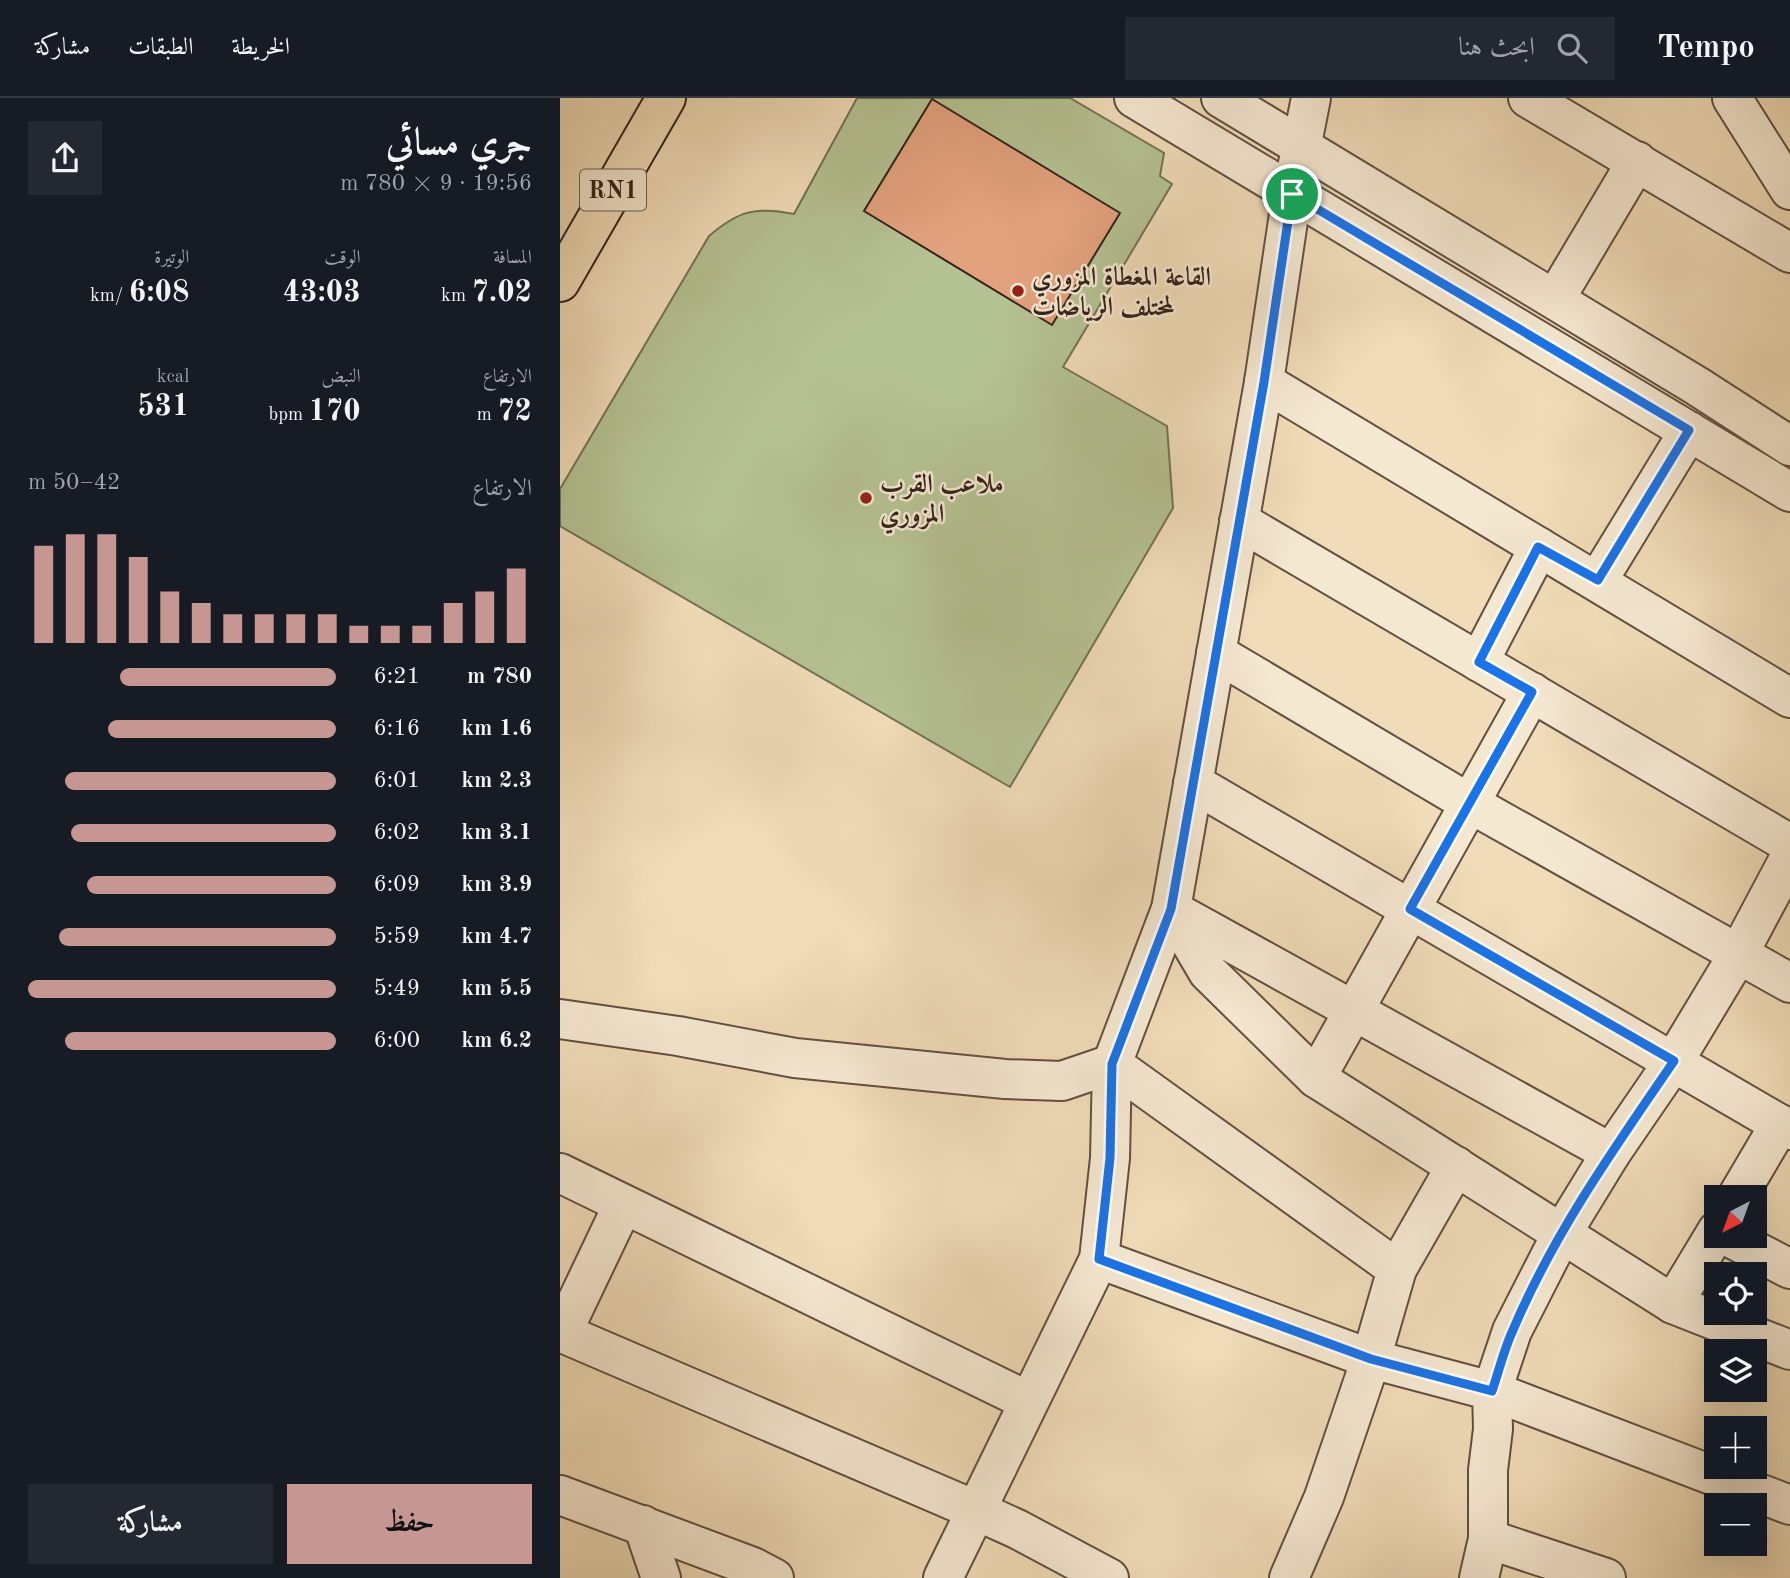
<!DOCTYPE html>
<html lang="ar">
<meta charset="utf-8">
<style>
body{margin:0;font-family:"Old Standard TT",Amiri,serif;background:#242831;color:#f1f3f6;direction:rtl;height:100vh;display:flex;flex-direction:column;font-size:26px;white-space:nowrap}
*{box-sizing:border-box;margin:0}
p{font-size:23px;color:#9ea1a6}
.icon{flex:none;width:38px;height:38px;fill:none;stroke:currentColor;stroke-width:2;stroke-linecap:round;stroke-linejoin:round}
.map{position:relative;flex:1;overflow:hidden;direction:ltr}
.sheet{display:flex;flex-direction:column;background:#171b24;width:560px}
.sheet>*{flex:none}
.needle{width:46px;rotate:221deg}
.tools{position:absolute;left:1144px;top:1087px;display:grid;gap:14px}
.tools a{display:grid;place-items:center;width:63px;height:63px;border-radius:0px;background:#171b24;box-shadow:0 7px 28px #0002;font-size:35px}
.pin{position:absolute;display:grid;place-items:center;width:60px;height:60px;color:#fff;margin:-30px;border:4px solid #fff;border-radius:50%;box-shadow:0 2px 7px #0007}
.round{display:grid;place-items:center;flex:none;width:74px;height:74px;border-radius:0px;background:#242831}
.head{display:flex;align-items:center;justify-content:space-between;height:119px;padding:0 28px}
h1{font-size:38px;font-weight:700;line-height:52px}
.figures{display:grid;grid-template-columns:repeat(3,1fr);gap:10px;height:119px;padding:7px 28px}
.figures div{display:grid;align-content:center}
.figures b{font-size:30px;font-weight:700}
.figures small{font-size:19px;font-weight:400}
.figures p{font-size:19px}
.chart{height:196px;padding:14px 28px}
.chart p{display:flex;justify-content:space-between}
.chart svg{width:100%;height:126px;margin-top:7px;stroke:#c59692;stroke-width:6}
.primary-button{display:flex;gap:14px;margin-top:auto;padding:14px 28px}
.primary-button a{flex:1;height:80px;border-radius:0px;background:#c59692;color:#111;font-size:28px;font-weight:700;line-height:80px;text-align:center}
.primary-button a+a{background:#242831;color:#f1f3f6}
ul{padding:0 28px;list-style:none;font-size:23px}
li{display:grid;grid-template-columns:112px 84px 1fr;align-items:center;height:52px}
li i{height:18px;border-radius:9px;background:#c59692}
header{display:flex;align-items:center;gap:42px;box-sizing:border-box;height:98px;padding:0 35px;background:#171b24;border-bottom:2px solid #363941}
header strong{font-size:33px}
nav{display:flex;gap:38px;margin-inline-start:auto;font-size:24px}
.search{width:490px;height:63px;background:#242831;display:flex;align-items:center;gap:18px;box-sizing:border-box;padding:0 24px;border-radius:0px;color:#9ea1a6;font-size:26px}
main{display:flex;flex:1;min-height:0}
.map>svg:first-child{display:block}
.green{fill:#b5c293;stroke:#747256;stroke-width:2}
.building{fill:#e2a27e;stroke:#322219;stroke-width:2}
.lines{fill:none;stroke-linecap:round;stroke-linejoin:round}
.minor-casing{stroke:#625041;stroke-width:42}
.major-casing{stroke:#322219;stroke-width:42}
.minor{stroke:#f5e8d1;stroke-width:38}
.major{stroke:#f0dcb8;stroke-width:38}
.route-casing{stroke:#fff;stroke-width:14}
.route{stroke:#1a73e8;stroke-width:9}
.poi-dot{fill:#8f2418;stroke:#f5e8d1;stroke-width:2.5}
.labels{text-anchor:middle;stroke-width:5;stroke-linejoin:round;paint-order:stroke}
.shield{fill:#f5e8d1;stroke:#6c5d50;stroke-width:2}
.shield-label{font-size:24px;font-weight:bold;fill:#322219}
.poi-label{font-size:26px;font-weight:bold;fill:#322219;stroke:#f5e8d1;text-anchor:start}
</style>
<header>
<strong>Tempo</strong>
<div class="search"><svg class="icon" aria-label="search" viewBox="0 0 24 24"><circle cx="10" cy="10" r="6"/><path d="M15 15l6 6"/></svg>ابحث هنا</div>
<nav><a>الخريطة</a><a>الطبقات</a><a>مشاركة</a></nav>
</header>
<main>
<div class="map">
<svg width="1230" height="1480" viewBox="0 0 1230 1480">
<rect width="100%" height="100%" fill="#f0dcb8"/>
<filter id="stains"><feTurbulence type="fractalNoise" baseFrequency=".00286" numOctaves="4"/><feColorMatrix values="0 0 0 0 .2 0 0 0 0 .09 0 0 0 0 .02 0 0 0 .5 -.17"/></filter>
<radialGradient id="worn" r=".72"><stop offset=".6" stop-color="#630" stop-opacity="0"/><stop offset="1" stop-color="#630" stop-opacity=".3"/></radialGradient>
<path class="green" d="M297 0H510L604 55 600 78 612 86 503 269 607 328 613 410 450 689 0 428V391L149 138C178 113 196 108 234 116Z"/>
<polygon class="building" points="372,1 560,115 492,227 304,113"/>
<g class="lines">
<defs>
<g id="minor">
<polyline points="574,0 1230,394"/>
<polyline points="661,0 1137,288 1230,348"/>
<polyline points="968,0 1230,155"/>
<polyline points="1172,0 1230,92"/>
<polyline points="995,201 1077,63"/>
<polyline points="704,284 1230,600"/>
<polyline points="679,423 1230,746"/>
<polyline points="1038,482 1129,333"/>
<polyline points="656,555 909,705 1230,885"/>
<polyline points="919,564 979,449"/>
<polyline points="633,685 1230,1032"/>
<polyline points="611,811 648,874 756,980 1113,1206 1230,1252"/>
<polyline points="612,812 1051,1055"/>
<polyline points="0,921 118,938 235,960 445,981 502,983 552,966 837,1171"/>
<polyline points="756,980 972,594"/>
<polyline points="0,1075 468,1303"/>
<polyline points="1177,1099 1220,1026"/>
<polyline points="1167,1138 1230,1171"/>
<polyline points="539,1161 811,1261 932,1293 1230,1407"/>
<polyline points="1113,1206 1157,1133"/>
<polyline points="0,1234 415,1412 457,1431 549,1480"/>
<polyline points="2,1235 63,1107"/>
<polyline points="0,1397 193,1469 214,1480"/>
<polyline points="83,1427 101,1480"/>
<polyline points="928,1441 928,1372 933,1331 932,1293 952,1233 1002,1135 1051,1055 1114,963 1179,855 1230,759"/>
<polyline points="383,1480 539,1161 550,1060 552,966 611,811 704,284 732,96 751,0"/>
<polyline points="729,1480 764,1399 811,1261 837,1171 896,1068"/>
<polyline points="919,1480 928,1441 1046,1480"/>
</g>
<polyline id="major" points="0,184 106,0"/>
</defs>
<use href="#minor" class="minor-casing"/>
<use href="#major" class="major-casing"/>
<use href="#minor" class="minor"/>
<use href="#major" class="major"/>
</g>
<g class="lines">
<defs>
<path id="route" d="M732 96 1129 332 1038 482 978 449 919 564 972 594 850 811 1114 963C1055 1049 994 1135 953 1232 944 1251 939 1273 932 1293L811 1261 539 1161 550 1060 552 966 611 811 704 284Z"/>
</defs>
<use href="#route" class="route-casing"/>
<use href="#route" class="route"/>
</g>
<g class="poi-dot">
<circle cx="458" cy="193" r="7"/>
<circle cx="306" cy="400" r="7"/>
</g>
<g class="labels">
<rect class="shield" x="20" y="71.5" width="66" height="41" rx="5"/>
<g class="shield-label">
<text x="53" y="100">RN1</text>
</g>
<g class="poi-label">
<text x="472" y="187">القاعة المغطاة المزوري<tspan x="472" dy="30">لمختلف الرياضات</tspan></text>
<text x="320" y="394">ملاعب القرب<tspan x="320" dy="30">المزوري</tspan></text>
</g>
</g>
<rect width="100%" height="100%" filter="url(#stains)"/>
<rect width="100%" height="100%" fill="url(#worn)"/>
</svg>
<div class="tools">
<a><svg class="needle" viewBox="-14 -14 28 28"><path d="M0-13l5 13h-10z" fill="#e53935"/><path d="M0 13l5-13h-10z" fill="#9ea1a6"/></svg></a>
<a><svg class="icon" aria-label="locate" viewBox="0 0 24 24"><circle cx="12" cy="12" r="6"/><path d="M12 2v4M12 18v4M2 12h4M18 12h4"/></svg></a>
<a><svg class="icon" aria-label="layers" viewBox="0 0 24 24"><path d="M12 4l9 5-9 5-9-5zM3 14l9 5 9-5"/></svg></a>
<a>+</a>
<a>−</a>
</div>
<div class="pin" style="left:732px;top:96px;background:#1e9e55"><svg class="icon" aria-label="arrive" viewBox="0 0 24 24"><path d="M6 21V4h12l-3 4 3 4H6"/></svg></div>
</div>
<section class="sheet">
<div class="head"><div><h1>جري مسائي</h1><p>19:56 · 9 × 780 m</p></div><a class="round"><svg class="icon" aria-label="share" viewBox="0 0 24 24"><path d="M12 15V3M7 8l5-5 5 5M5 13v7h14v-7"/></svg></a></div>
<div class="figures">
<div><p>المسافة</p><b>7.02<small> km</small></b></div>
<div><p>الوقت</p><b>43:03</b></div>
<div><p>الوتيرة</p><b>6:08<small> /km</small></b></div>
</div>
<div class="figures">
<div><p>الارتفاع</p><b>72<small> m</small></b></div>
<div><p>النبض</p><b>170<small> bpm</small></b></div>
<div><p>kcal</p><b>531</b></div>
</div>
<div class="chart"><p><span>الارتفاع</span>42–50 m</p>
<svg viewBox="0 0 160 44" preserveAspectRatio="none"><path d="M5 44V10M15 44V6M25 44V6M35 44V14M45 44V26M55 44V30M65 44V34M75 44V34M85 44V34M95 44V34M105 44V38M115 44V38M125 44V38M135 44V30M145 44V26M155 44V18"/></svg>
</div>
<ul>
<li><b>780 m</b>6:21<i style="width:70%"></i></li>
<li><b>1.6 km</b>6:16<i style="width:74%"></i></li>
<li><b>2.3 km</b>6:01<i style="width:88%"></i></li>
<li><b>3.1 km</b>6:02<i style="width:86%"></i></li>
<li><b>3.9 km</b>6:09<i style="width:81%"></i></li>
<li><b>4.7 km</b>5:59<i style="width:90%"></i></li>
<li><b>5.5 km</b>5:49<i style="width:100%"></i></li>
<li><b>6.2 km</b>6:00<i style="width:88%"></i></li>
</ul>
<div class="primary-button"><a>حفظ</a><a>مشاركة</a></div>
</section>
</main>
